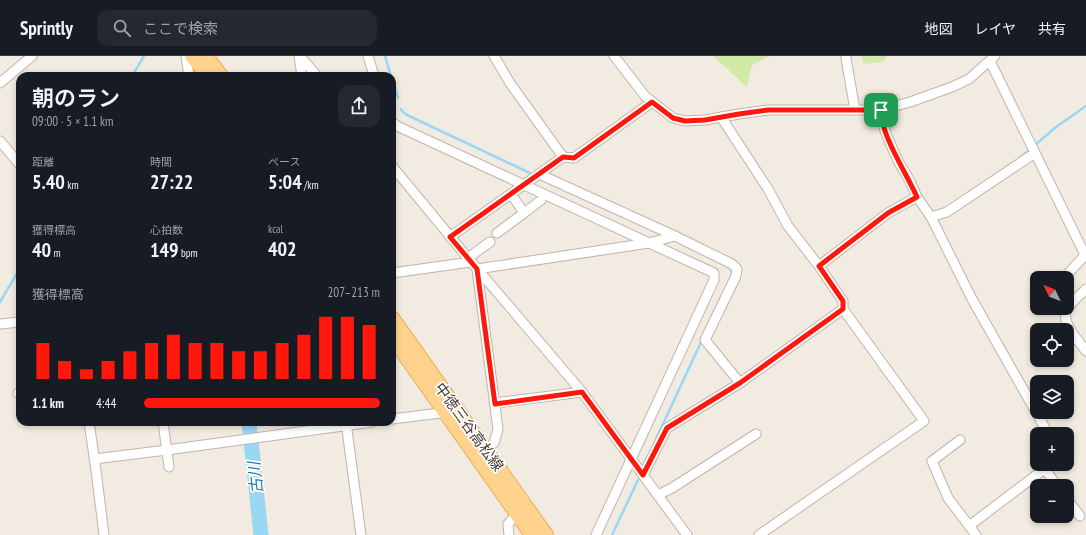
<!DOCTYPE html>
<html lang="ja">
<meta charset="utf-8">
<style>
body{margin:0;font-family:"PT Sans Narrow","Noto Sans JP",sans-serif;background:#242831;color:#f1f3f6;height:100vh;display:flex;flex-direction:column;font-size:15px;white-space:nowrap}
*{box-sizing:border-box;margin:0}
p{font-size:13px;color:#9ea1a6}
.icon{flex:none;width:22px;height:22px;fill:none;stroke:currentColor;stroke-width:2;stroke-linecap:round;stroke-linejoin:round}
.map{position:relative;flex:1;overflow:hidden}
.sheet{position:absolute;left:16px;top:16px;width:380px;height:354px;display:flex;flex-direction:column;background:#171b24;border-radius:12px;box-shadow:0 2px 6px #0003}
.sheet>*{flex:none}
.needle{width:26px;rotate:313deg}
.fabs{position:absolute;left:1030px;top:215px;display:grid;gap:8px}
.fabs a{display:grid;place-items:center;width:44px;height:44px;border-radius:8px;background:#171b24;box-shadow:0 2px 6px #0003;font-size:20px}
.pin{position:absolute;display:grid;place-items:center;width:34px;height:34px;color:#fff;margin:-17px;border-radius:8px;box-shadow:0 2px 6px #0006}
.round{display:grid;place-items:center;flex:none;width:42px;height:42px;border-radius:12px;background:#242831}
.summary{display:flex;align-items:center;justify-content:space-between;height:68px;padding:0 16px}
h1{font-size:22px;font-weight:600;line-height:30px}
.figures{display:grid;grid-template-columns:repeat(3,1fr);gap:6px;height:68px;padding:4px 16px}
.figures div{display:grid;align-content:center}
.figures b{font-size:20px;font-weight:600}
.figures small{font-size:11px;font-weight:400}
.figures p{font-size:11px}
.chart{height:112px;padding:8px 16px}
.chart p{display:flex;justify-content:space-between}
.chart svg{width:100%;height:72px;margin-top:4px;stroke:#ff180b;stroke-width:6}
ul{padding:0 16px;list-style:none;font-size:13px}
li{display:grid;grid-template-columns:64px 48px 1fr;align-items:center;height:30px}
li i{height:10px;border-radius:5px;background:#ff180b}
header{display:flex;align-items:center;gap:24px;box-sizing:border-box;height:56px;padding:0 20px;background:#171b24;border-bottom:1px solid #363941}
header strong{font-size:19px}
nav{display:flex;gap:22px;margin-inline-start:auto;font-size:14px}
.search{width:280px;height:36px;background:#242831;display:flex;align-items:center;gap:10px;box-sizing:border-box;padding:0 14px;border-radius:12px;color:#9ea1a6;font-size:15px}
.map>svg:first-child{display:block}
.green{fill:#d2eaa7}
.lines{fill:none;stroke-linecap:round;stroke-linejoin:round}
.stream{stroke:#98d8f4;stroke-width:2.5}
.river{stroke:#98d8f4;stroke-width:15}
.minor-casing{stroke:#c0b5a7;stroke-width:11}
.primary-casing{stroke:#eaaf57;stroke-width:16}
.minor{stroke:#fff;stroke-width:9}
.primary{stroke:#ffd38d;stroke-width:14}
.route-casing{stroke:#fff;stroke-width:8}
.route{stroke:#ff180b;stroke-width:5}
.labels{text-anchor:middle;stroke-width:3.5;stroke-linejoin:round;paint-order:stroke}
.street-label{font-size:15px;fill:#433b32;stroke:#fff}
.water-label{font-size:16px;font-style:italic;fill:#247aa5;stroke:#fff}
</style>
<header>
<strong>Sprintly</strong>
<div class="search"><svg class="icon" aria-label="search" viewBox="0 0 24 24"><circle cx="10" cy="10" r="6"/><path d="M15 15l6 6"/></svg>ここで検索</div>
<nav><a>地図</a><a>レイヤ</a><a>共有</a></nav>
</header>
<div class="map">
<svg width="1086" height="479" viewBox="0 0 1086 479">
<rect width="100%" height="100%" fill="#f2ebe1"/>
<g class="green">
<polygon points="713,0 770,0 752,9 747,31"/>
<polygon points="861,0 887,0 883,6 864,8"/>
</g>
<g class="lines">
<g class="stream">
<polyline points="385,0 391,20"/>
<polyline points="132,20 144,0"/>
<polyline points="392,22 398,42"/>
<polyline points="401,53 403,56 407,59 532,118"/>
<polyline points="1021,101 1056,71 1086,50"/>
<polyline points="730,211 732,216 731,222"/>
<polyline points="0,246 20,212"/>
<polyline points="656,383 702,284"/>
<polyline points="612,479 638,424"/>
</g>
<polyline class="river" points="249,366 261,479"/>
<defs>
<g id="minor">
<polyline points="186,0 189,20"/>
<polyline points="299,0 302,20"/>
<polyline points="300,0 317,20"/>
<polyline points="368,0 374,20"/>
<polyline points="494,0 510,27 563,101"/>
<polyline points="614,0 645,40 673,62 685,65 705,64 739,58 768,54 881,54 910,46 952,31 969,23 995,0"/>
<polyline points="846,2 855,54"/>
<polyline points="990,5 1086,201"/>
<polyline points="0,27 32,0"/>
<polyline points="881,54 885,75 898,105 910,125 917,141 931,161 972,243 1045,372"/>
<polyline points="721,61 768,133 788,170 819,210 843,245 843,253 924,365 759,479"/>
<polyline points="392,66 397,70 714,217 714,224 596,479"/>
<polyline points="0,85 20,109"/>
<polyline points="392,110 468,202 582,336 687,479"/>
<polyline points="539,118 675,180 732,208 737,213 736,220 705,284 740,327"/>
<polyline points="524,157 541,144"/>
<polyline points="931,161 947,156 1035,97"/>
<polyline points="497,177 524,157 511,138"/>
<polyline points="450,181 563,101 574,102 652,46"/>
<polyline points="468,202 490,186"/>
<polyline points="819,210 888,157 917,141"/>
<polyline points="392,217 471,206"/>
<polyline points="1064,222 1086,198"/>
<path d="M1086 233C1080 239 1071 246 1067 254 1060 266 1079 285 1086 295"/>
<polyline points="0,268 20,266"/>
<polyline points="18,337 20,337"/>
<polyline points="495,347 582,336"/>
<polyline points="392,363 448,356"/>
<polyline points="89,366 96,414 104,479"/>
<polyline points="163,366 169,411"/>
<polyline points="346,366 361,479"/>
<polyline points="960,384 932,405 948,442 976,479"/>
<polyline points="482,396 494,387 498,373 477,213 649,187 675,180"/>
<polyline points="94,403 167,394 372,366"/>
<polyline points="1045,413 1057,430"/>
<polyline points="643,419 667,372 740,327 843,253"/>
<polyline points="658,439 672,432 756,378"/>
<polyline points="1067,443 1080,460"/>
<polyline points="969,470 1051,408"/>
<polyline points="509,479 508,468 520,455"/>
</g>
<g id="primary">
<polyline points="192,0 208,20"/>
<polyline points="206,0 221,20"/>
<polyline points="392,262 546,479"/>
<polyline points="392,281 532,479"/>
</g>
</defs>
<use href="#minor" class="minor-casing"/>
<use href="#primary" class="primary-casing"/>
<use href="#minor" class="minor"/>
<use href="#primary" class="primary"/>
</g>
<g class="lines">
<defs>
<path id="route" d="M652 46 673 62 685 65 705 64 739 58 768 54H881C882 61 883 69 885 75 893 98 907 119 917 141L888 157 819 210 843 245V253L740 327 667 372 643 419 582 336 495 348 477 213 450 181 563 101 574 102Z"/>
</defs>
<use href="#route" class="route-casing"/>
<use href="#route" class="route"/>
</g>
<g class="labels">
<g class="street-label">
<text transform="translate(469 371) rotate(54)" y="5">中徳三谷高松線</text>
</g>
<g class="water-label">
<text transform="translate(255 422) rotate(-96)" y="6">古川</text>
</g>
</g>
</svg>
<div class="fabs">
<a><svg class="needle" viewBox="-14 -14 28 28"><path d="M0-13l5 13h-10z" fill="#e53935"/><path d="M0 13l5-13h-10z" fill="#9ea1a6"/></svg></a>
<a><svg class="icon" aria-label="locate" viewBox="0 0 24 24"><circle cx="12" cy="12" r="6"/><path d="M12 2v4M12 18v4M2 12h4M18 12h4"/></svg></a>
<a><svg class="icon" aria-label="layers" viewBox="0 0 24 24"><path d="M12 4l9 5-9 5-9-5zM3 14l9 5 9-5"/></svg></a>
<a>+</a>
<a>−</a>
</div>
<div class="pin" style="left:881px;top:54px;background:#1e9e55"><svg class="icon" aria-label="arrive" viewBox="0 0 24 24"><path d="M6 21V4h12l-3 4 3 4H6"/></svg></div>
<section class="sheet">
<div class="summary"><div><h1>朝のラン</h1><p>09:00 · 5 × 1.1 km</p></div><a class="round"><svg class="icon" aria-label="share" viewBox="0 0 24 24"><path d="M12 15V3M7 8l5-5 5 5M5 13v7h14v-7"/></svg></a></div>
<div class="figures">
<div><p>距離</p><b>5.40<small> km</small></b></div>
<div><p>時間</p><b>27:22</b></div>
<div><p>ペース</p><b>5:04<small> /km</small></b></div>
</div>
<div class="figures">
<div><p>獲得標高</p><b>40<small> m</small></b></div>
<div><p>心拍数</p><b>149<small> bpm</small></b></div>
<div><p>kcal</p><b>402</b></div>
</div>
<div class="chart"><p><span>獲得標高</span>207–213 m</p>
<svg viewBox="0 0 160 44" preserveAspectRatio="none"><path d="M5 44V22M15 44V33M25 44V38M35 44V33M45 44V27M55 44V22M65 44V17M75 44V22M85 44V22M95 44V27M105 44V27M115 44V22M125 44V17M135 44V6M145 44V6M155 44V11"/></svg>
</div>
<ul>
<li><b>1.1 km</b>4:44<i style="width:100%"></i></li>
</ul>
</section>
</div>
